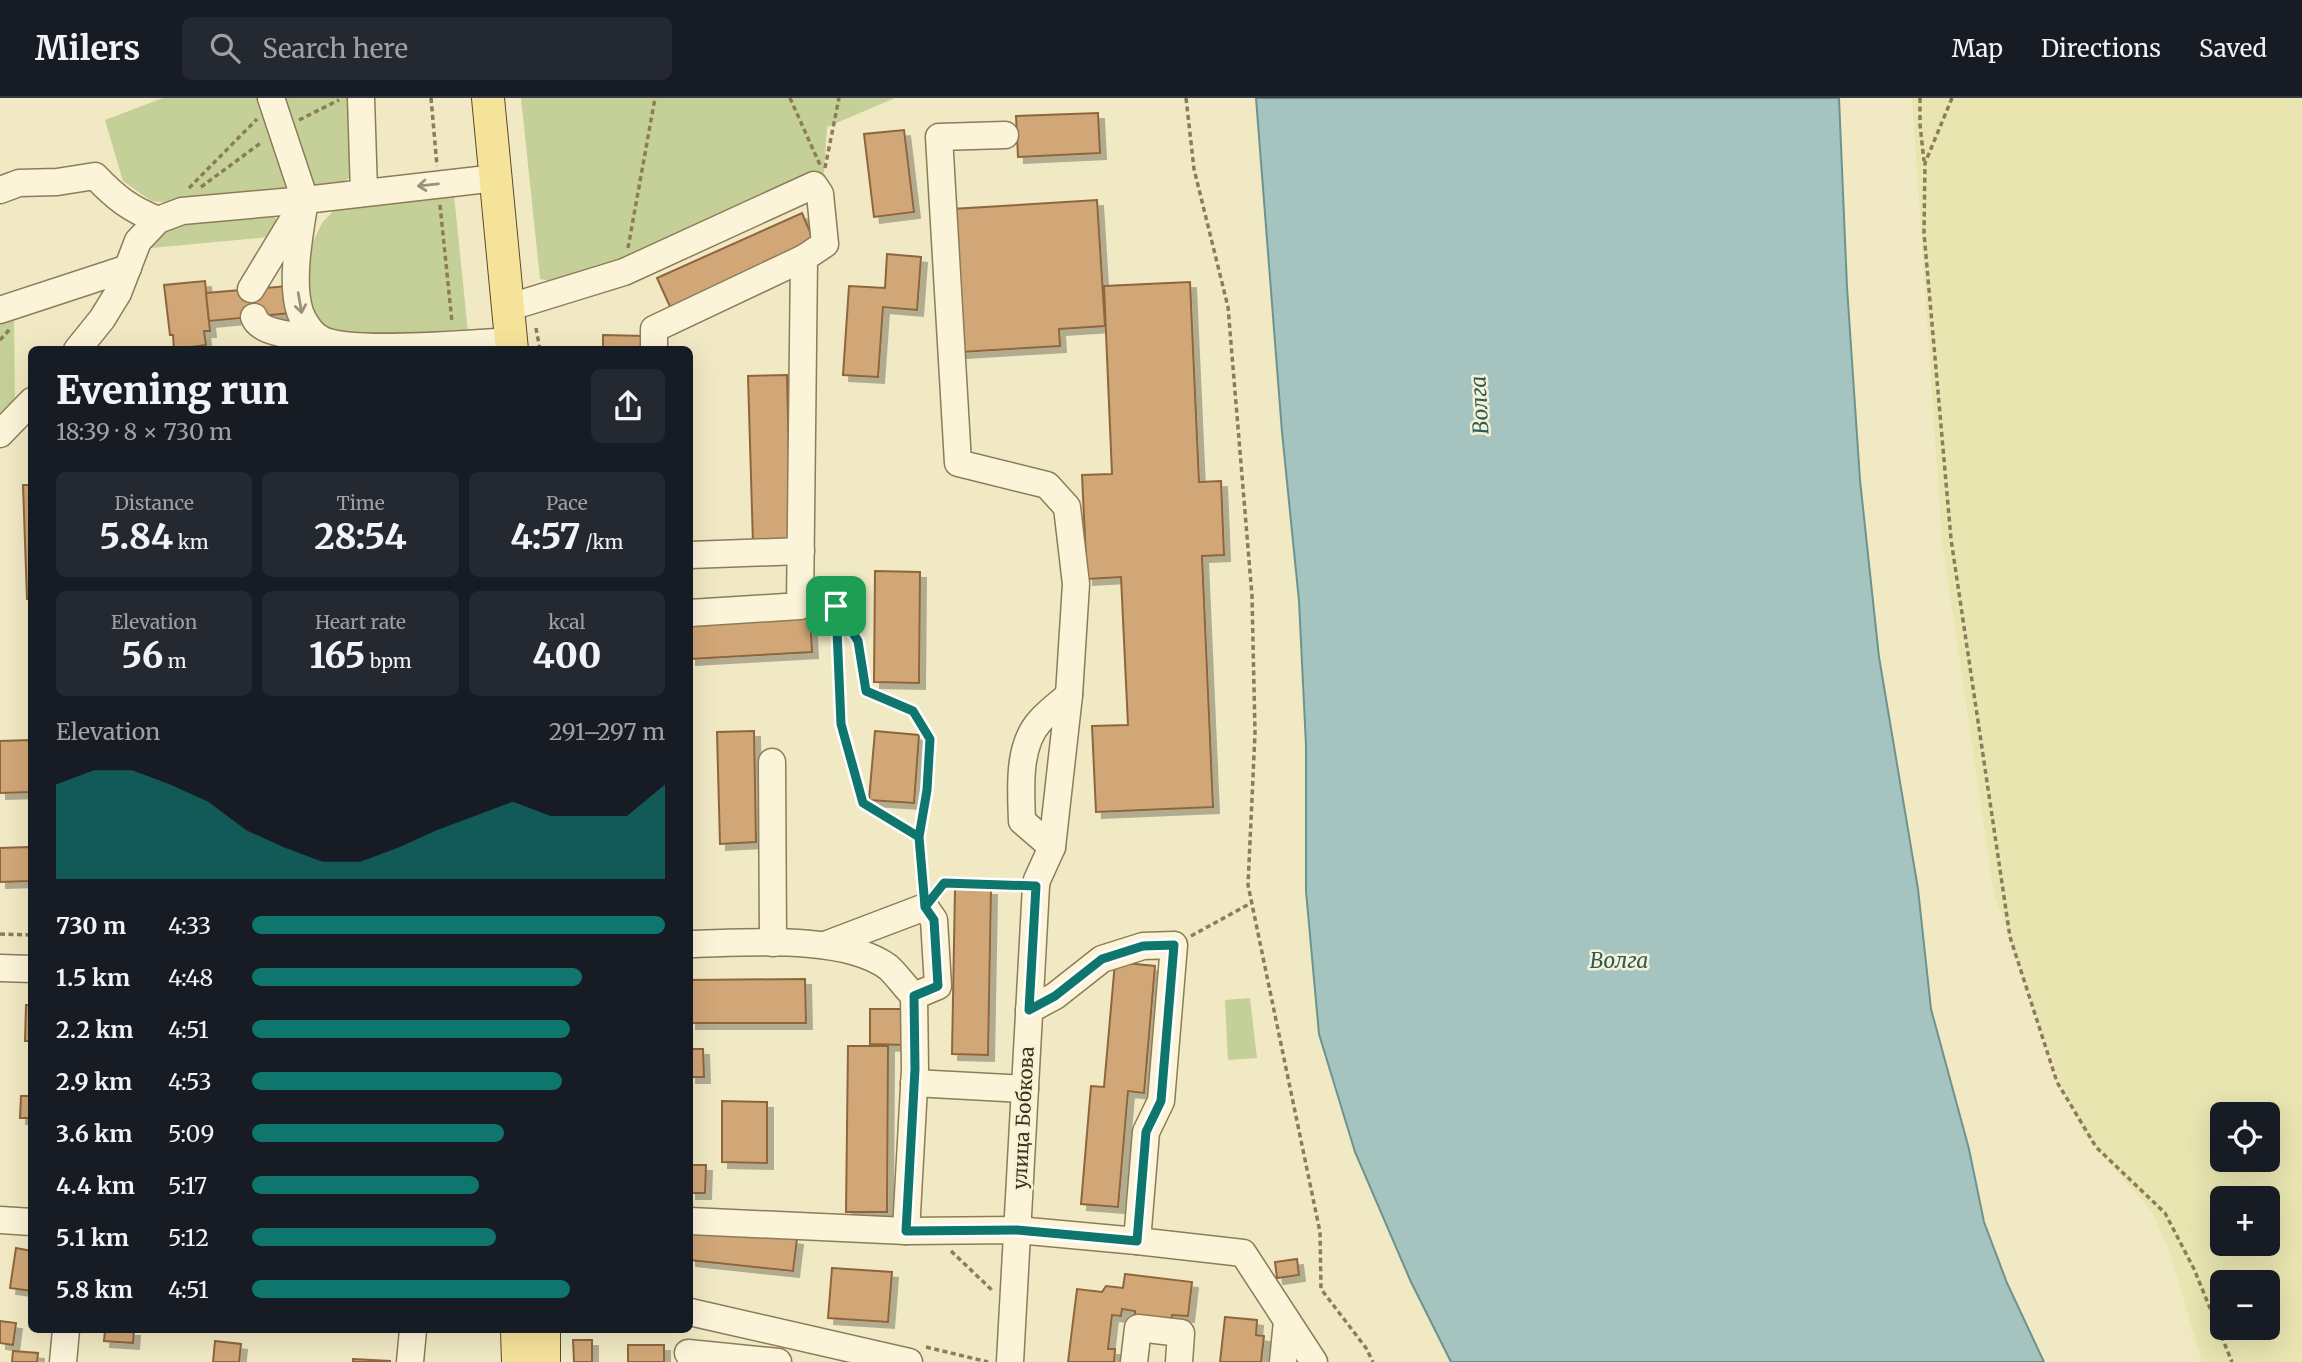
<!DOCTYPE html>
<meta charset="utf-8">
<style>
body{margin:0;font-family:Merriweather,serif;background:#242831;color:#f1f3f6;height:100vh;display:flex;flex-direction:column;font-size:26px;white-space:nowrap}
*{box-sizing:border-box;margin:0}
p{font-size:23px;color:#9ea1a6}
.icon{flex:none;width:38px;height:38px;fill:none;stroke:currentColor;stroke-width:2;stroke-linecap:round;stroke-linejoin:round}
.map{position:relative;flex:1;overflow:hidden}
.sheet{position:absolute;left:28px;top:248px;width:665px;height:987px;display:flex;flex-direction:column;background:#171b24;border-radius:10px;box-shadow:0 7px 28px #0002}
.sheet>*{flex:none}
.buttons{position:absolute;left:2210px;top:1004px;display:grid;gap:14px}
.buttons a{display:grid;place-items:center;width:70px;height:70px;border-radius:10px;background:#171b24;box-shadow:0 7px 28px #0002;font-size:35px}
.pin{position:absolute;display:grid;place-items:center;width:60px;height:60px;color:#fff;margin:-30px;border-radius:14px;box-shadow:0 4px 10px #0006}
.round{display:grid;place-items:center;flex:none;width:74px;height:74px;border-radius:10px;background:#242831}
.headline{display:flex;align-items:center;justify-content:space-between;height:119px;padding:0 28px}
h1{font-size:38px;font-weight:800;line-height:52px}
.metrics{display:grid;grid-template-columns:repeat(3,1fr);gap:10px;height:119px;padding:7px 28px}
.metrics div{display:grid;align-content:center;border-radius:10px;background:#242831;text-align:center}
.metrics b{font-size:35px;font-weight:800}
.metrics small{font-size:19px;font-weight:400}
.metrics p{font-size:19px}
.chart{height:196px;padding:14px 28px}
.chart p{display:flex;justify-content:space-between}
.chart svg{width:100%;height:126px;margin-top:7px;fill:#0f766e;opacity:.7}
ul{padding:0 28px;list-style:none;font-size:23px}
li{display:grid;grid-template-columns:112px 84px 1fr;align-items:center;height:52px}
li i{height:18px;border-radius:9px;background:#0f766e}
header{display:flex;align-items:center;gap:42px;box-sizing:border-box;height:98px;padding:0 35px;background:#171b24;border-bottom:2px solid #363941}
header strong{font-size:33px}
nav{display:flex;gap:38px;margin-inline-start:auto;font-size:24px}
.search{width:490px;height:63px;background:#242831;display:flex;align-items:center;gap:18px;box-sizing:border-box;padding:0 24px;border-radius:10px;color:#9ea1a6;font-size:26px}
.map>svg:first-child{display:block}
.farmland{fill:#e8e5b1;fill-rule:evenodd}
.green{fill:#c4d097}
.water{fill:#a6c4bf;stroke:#6c938e;stroke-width:2}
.building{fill:#d2a777;stroke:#8e663d;stroke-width:2;filter:url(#shadow)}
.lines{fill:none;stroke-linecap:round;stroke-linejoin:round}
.minor-casing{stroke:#8d7b59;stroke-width:29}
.major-casing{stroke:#5b482d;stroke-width:34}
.path{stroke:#8d7b59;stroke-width:3.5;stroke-dasharray:5 3.5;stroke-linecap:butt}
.minor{stroke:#fbf4d8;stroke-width:26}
.major{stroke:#f6e39a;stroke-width:32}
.oneway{stroke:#9c927b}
.route-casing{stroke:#fff;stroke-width:14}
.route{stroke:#0f766e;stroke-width:9}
.labels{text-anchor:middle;stroke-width:5;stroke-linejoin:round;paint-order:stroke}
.street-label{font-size:19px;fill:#3c301e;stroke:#f8f2d4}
.water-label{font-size:21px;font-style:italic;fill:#2c5b5d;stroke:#f8f2d4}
</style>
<header>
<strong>Milers</strong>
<div class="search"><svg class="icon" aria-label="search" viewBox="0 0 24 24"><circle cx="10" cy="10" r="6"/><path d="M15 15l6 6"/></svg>Search here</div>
<nav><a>Map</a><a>Directions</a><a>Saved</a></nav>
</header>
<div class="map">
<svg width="2302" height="1264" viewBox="0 0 2302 1264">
<defs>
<filter id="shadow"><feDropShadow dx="6" dy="6" stdDeviation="0" flood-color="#0004"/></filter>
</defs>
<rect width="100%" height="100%" fill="#f1e9c4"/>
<path class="farmland" d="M1912 0H2302V1264H2202L2169 1152 2152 1114 2083 1035 2061 986 1994 796 1942 443ZM2222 1017H2268V1062H2222ZM2222 1101H2268V1146H2222ZM2222 1185H2268V1230H2222Z"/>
<g class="green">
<polygon points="163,0 349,0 352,78 335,89 177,106 151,103 123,83 105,22"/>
<polygon points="521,0 895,0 827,29 824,75 629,158 556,184 540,181"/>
<polygon points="454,97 468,234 349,241 325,229 313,211 309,195 308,179 310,150 322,125 336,110"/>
<polygon points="270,116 278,122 279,127 269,139 151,150 150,145 175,125"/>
<polygon points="14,214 15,315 0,328 0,218"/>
<polygon points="1250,900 1257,960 1228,962 1225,902"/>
</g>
<polygon class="water" points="1256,0 1839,0 1847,189 1860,382 1879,559 1918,791 1931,911 1969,1051 1984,1124 2007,1185 2044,1264 1451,1264 1411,1184 1355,1054 1319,936 1306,793 1306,647 1299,503 1282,334"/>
<g class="building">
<polygon points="1098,15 1100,55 1018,59 1016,18"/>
<polygon points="904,32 914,114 874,119 864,36"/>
<polygon points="1097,102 1105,228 1059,231 1060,248 961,254 952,111"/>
<polygon points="802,115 816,148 672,213 657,180"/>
<polygon points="887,156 921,159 917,212 883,209 878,279 843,277 849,188 885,190"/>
<polygon points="205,183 210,233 204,233 206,247 174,251 173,237 170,237 164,187"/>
<polygon points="1190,184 1199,384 1221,383 1224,457 1202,458 1213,709 1096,714 1092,628 1128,627 1121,479 1087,481 1082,377 1112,376 1104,188"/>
<polygon points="288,188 291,215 209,223 206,195"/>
<polygon points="603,237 644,238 644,252 603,252"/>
<polygon points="787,277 791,445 753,446 748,278"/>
<polygon points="23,387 32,387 32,501 27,501"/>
<polygon points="875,473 920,474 919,585 874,584"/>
<polygon points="810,515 812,554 690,561 690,521"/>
<polygon points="754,633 756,744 720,746 717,634"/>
<polygon points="875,633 919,637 914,705 869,702"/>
<polygon points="32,642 32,694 0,695 0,643"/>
<polygon points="29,749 30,783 0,784 0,750"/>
<polygon points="955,791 991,791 988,957 952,956"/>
<polygon points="1115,864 1155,868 1144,995 1128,993 1118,1109 1081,1106 1091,988 1104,989"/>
<polygon points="805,881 806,925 690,925 690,882"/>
<polygon points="26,907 32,907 32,943 25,943"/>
<polygon points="870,911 905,911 905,947 870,946"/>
<polygon points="848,948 888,948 887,1114 846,1114"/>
<polygon points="690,951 703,951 704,979 690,979"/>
<polygon points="21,998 32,998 32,1020 20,1020"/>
<polygon points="722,1003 767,1004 767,1065 722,1064"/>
<polygon points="690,1067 706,1067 705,1095 690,1095"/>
<polygon points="690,1129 797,1141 793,1173 690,1162"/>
<polygon points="16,1150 32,1153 32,1193 10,1190"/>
<polygon points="1297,1161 1299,1177 1277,1180 1275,1164"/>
<polygon points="832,1170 892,1174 888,1224 828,1220"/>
<polygon points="1125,1176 1192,1184 1188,1218 1172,1217 1171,1221 1135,1217 1135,1213 1122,1211 1121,1218 1112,1217 1108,1251 1115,1251 1114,1264 1068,1264 1077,1191 1102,1194 1106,1188 1123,1190"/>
<polygon points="1225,1219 1257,1222 1256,1237 1264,1238 1261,1264 1220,1264"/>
<polygon points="0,1223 16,1225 13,1247 0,1245"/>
<polygon points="105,1232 134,1232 133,1245 104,1243"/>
<polygon points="573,1242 592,1242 592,1264 574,1264"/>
<polygon points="215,1243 241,1246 239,1264 213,1264"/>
<rect x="628" y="1247" width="36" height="17"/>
<polygon points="13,1253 38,1255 37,1264 12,1264"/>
<polygon points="353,1261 390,1263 390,1264 353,1264"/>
</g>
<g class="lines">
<defs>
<g id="minor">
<polyline points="361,0 364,94"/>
<polyline points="1005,37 939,39 958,365 1047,387 1067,409 1076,486 1069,597 1052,749 1037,782 1036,788 1010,1264"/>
<path d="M496 80 305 102C300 133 290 184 300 214 303 223 311 235 319 240 346 257 473 245 511 243"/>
<path d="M0 92 19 85 57 84 95 78C116 100 130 111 158 122"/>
<polyline points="251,191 305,102 271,0"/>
<polyline points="507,210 624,174 814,87 820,96 825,146 804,160 654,231 654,252"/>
<polyline points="0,212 128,170"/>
<path d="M254 219C260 237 302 238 319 240"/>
<polyline points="77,252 102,221 118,195 138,143 158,122 182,113 305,102"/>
<polyline points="0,336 32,303"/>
<polyline points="690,457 801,453"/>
<polyline points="690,515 800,508 804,160"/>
<polyline points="772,664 773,845"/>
<path d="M1052 749 1022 723C1021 692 1017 648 1040 623 1049 613 1060 605 1069 597"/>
<path d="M690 846C744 845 843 836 888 869 897 877 905 889 914 898L915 971 906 1133 1017 1132 1137 1143 1146 1034 1161 1003 1174 847 1143 848 1102 861 1055 898 1029 912"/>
<polyline points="825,847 925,809 934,822 938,888 914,898"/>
<polyline points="0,870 32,871"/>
<polyline points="914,985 1025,991"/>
<polyline points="0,1122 32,1124"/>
<polyline points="690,1123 906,1133"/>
<polyline points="1137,1143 1243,1155 1314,1264"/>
<polyline points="690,1214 909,1264"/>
<polyline points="688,1255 778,1264"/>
<polyline points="63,1264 66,1232"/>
<polyline points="410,1264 413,1232"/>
<polyline points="1134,1264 1138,1230 1181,1235 1179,1264"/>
<polyline points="1283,1264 1287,1223"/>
</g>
<g id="major">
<polyline points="488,0 512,252"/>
<polyline points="517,1232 518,1264"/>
<polyline points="544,1232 544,1264"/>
</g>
</defs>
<use href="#minor" class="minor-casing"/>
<use href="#major" class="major-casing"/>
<g class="path">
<polyline points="431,0 437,68"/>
<polyline points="790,0 820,67"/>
<polyline points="1186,0 1194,71 1228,209 1252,498 1255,635 1248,787 1320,1134 1321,1191 1366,1250 1373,1264"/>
<polyline points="1920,0 1920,27 1924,63"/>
<polyline points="1952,0 1925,65 1924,135 1951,441 2010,839 2057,984 2096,1049 2165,1115 2194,1171 2232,1264"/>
<polyline points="299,22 339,2"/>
<polyline points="825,70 839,0"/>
<polyline points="201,89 262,44"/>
<polyline points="189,90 257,21"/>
<polyline points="440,107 452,224"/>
<polyline points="628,150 655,0"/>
<polyline points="536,230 540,252"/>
<polyline points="0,242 10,231"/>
<polyline points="820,494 835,496 841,626 863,705 919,739 923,788"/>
<polyline points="836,508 858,543 866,593 913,613 930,641 927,692 919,739"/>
<polyline points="937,794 944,785 1017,787"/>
<polyline points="0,836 32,837"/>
<polyline points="1191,838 1251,805"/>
<polyline points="951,1153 994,1194"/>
<polyline points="926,1249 988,1264"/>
</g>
<use href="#minor" class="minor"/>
<use href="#major" class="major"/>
</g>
<defs><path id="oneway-shaft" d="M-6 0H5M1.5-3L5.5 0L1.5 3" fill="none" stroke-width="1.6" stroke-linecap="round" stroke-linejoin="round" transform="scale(1.75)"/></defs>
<g class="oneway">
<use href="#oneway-shaft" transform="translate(428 87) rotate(174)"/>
<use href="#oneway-shaft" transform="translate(300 205) rotate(80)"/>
</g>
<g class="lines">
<defs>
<polyline id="route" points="836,508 841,626 863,705 919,739 925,809 934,822 938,888 914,898 915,971 906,1133 1017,1132 1137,1143 1146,1034 1161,1003 1174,847 1143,848 1102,861 1055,898 1029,912 1036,788 944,785 925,809 919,739 927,692 930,641 913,613 866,593 858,543 836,508"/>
</defs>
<use href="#route" class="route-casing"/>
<use href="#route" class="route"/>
</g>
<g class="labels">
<g class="street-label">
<text transform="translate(1023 1020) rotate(-87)" y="7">улица Бобкова</text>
</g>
<g class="water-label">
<text transform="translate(1480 307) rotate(-93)" y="7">Волга</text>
<text x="1619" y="870">Волга</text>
</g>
</g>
</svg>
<div class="buttons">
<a><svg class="icon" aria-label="locate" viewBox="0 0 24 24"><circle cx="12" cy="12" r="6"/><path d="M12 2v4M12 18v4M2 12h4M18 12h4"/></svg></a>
<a>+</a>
<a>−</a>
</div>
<div class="pin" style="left:836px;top:508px;background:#1e9e55"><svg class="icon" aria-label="arrive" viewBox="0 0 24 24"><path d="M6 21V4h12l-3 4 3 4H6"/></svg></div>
<section class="sheet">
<div class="headline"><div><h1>Evening run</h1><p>18:39 · 8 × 730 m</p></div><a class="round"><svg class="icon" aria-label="share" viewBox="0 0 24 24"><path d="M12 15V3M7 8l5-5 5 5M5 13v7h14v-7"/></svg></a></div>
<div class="metrics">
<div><p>Distance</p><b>5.84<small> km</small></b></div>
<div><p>Time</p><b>28:54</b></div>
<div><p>Pace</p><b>4:57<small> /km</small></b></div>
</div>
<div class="metrics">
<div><p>Elevation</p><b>56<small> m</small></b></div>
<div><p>Heart rate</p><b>165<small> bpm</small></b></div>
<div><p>kcal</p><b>400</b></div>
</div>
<div class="chart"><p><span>Elevation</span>291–297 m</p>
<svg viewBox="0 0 160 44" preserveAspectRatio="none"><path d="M0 44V11L10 6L20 6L30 11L40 17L50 27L60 33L70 38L80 38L90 33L100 27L110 22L120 17L130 22L140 22L150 22L160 11V44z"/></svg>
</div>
<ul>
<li><b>730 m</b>4:33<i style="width:100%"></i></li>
<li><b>1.5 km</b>4:48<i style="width:80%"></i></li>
<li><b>2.2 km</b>4:51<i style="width:77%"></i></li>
<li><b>2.9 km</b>4:53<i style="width:75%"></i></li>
<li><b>3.6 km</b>5:09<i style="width:61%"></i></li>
<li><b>4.4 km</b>5:17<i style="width:55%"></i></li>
<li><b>5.1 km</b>5:12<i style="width:59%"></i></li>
<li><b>5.8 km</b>4:51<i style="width:77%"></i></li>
</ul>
</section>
</div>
